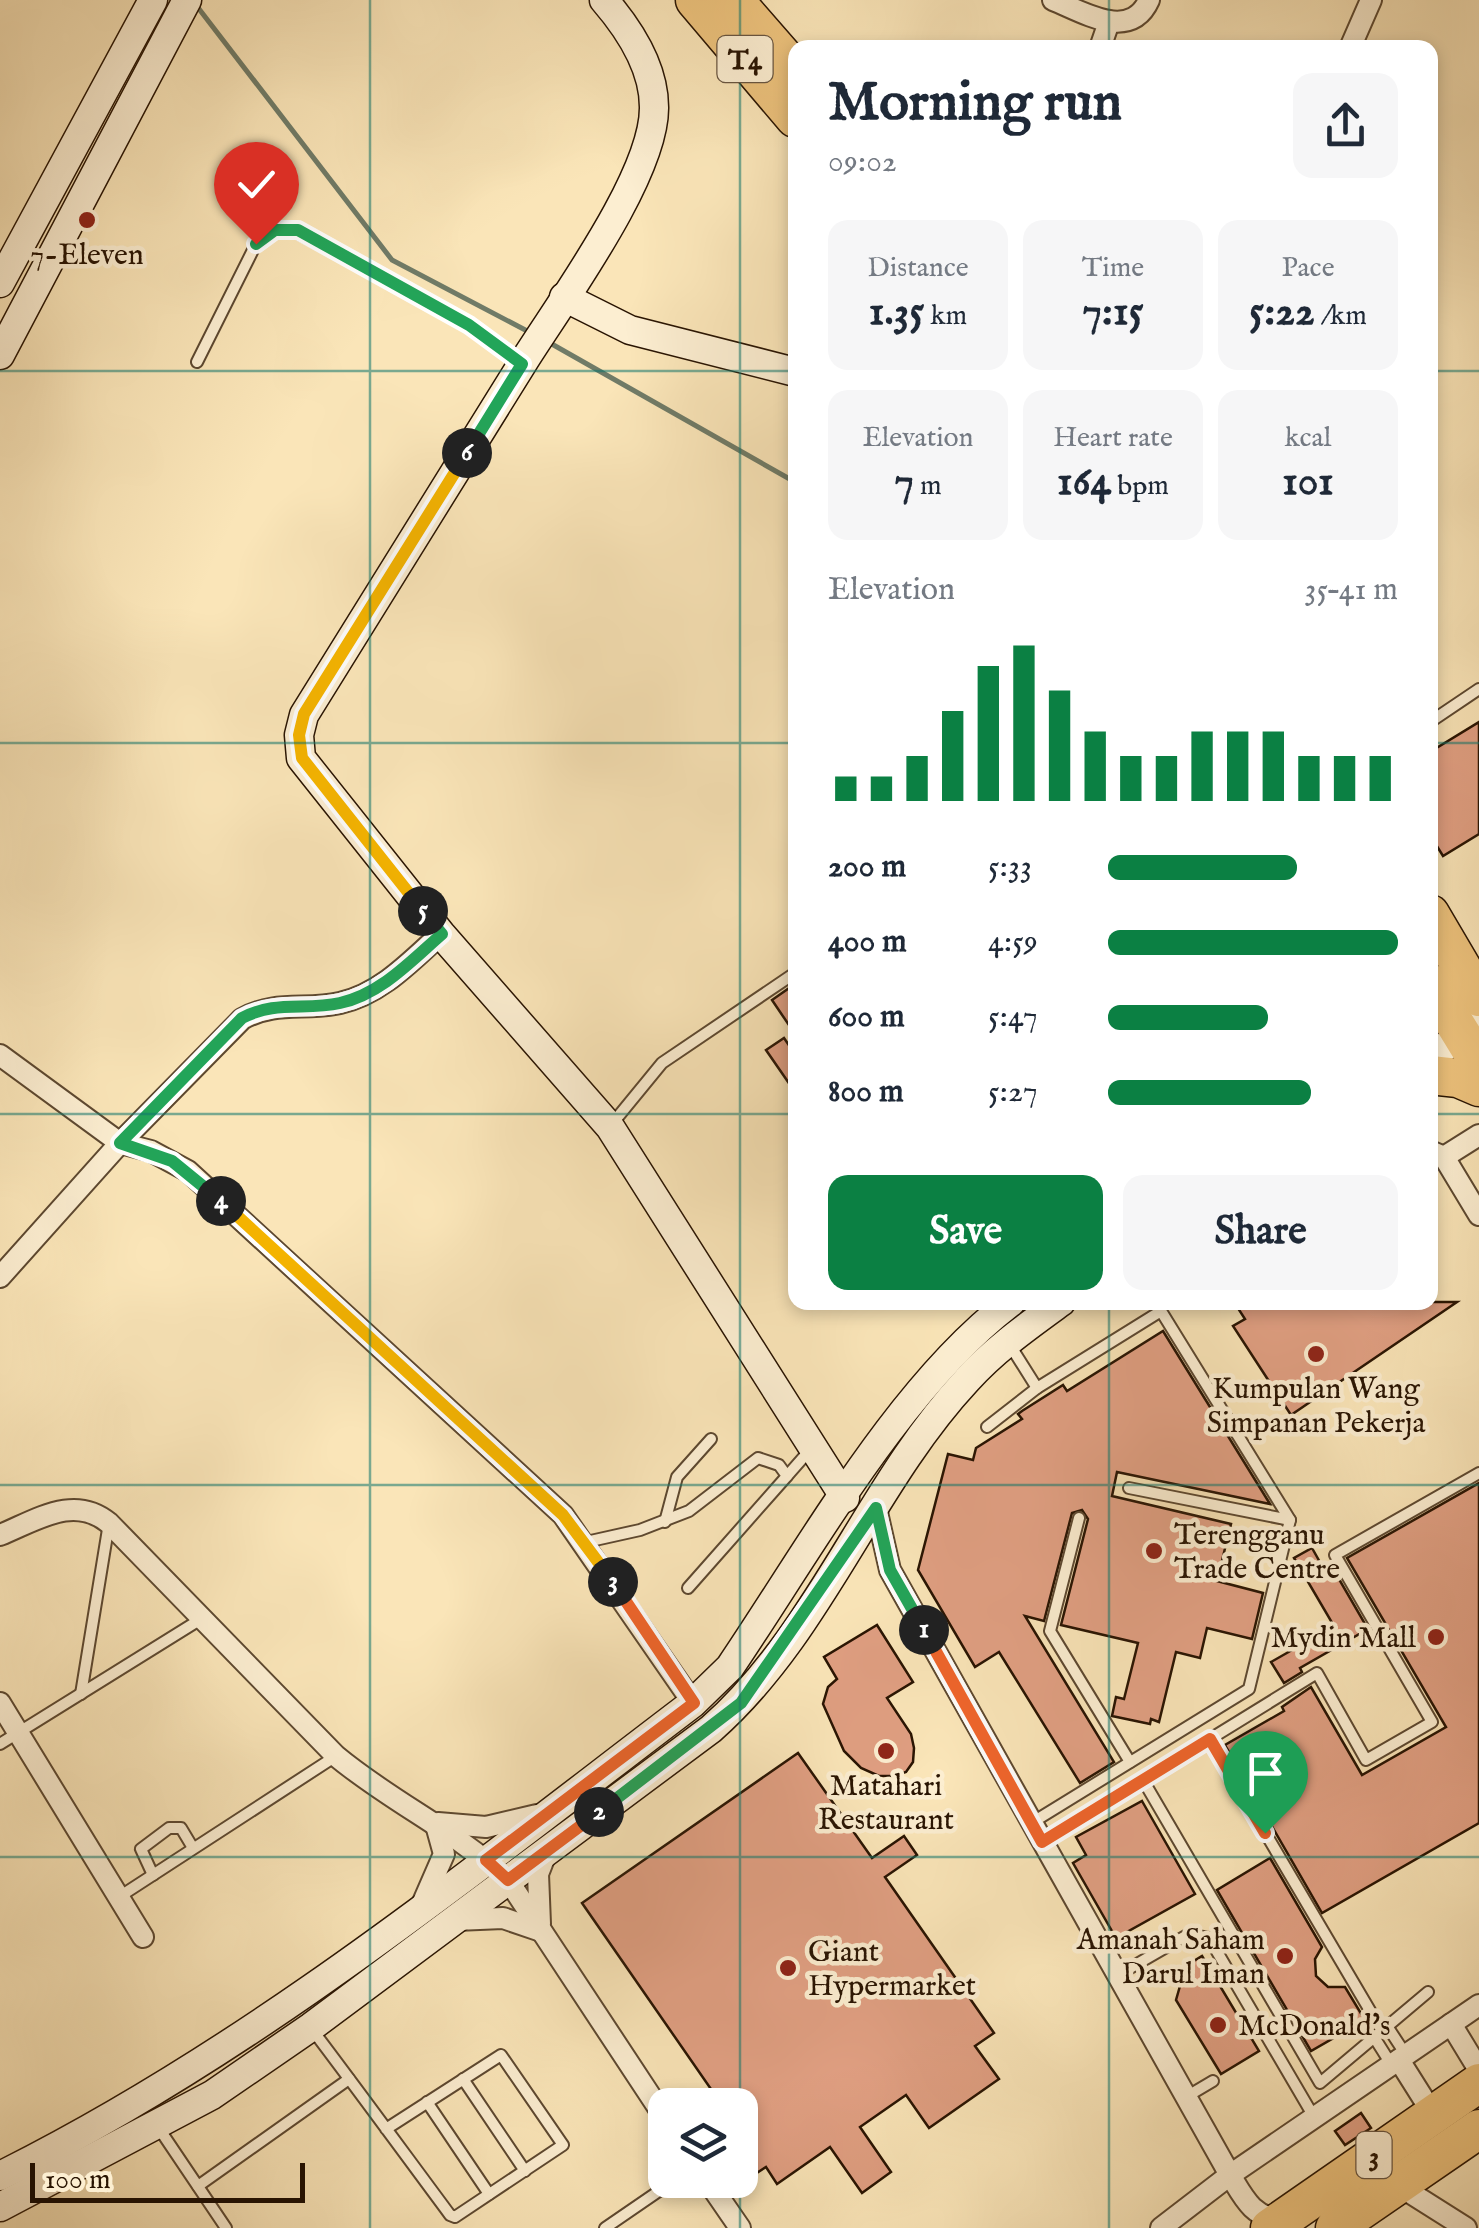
<!DOCTYPE html>
<meta charset="utf-8">
<style>
body{margin:0;font-family:"IM FELL English",serif;background:#f6f6f7;color:#1f2937;height:100vh;display:flex;flex-direction:column;font-size:38px;white-space:nowrap}
*{box-sizing:border-box;margin:0}
p{font-size:32px;color:#747a83}
.icon{flex:none;width:55px;height:55px;fill:none;stroke:currentColor;stroke-width:2;stroke-linecap:round;stroke-linejoin:round}
.map{position:relative;flex:1;overflow:hidden}
.drawer{position:absolute;left:788px;top:40px;width:650px;height:1270px;display:flex;flex-direction:column;background:#fff;border-radius:20px;box-shadow:0 5px 15px #0003}
.drawer>*{flex:none}
.fabs{position:absolute;left:648px;top:2088px;display:grid;gap:20px}
.fabs a{display:grid;place-items:center;width:110px;height:110px;border-radius:20px;background:#fff;box-shadow:0 5px 15px #0003;font-size:50px}
.scale{position:absolute;left:30px;bottom:25px;width:275px;box-sizing:border-box;padding-left:10px;border:5px solid #291402;border-top:0;font-size:28px;line-height:35px;white-space:nowrap;color:#291402;-webkit-text-stroke:8px #fceed1;paint-order:stroke}
.pin{position:absolute;display:grid;place-items:center;width:85px;height:85px;color:#fff;margin:-102px -42px;border-radius:50% 50% 50% 0;rotate:-45deg;box-shadow:0 0 10px #0007}
.pin .icon{rotate:45deg}
.km{position:absolute;width:50px;height:50px;margin:-25px;border-radius:50%;background:#222;color:#fff;font-size:28px;line-height:50px;text-align:center}
.round{display:grid;place-items:center;flex:none;width:105px;height:105px;border-radius:20px;background:#f6f6f7}
.summary{display:flex;align-items:center;justify-content:space-between;height:170px;padding:0 40px}
h1{font-size:55px;font-weight:700;line-height:75px}
.metrics{display:grid;grid-template-columns:repeat(3,1fr);gap:15px;height:170px;padding:10px 40px}
.metrics div{display:grid;align-content:center;border-radius:20px;background:#f6f6f7;text-align:center}
.metrics b{font-size:42px;font-weight:700}
.metrics small{font-size:28px;font-weight:400}
.metrics p{font-size:28px}
.chart{height:280px;padding:20px 40px}
.chart p{display:flex;justify-content:space-between}
.chart svg{width:100%;height:180px;margin-top:10px;stroke:#0b8043;stroke-width:6}
.cta{display:flex;gap:20px;margin-top:auto;padding:20px 40px}
.cta a{flex:1;height:115px;border-radius:20px;background:#0b8043;color:#fff;font-size:40px;font-weight:700;line-height:115px;text-align:center}
.cta a+a{background:#f6f6f7;color:#1f2937}
ul{padding:0 40px;list-style:none;font-size:32px}
li{display:grid;grid-template-columns:160px 120px 1fr;align-items:center;height:75px}
li i{height:25px;border-radius:12px;background:#0b8043}
.map>svg:first-child{display:block}
.lines{fill:none;stroke-linecap:round;stroke-linejoin:round}
.stream{stroke:#707b67;stroke-width:5}
.building{fill:#e09f82;stroke:#291402;stroke-width:2.5}
.lane-casing{stroke:#5d4830;stroke-width:14}
.street-casing{stroke:#5d4830;stroke-width:24}
.secondary-casing{stroke:#291402;stroke-width:31}
.highway-casing{stroke:#291402;stroke-width:41}
.lane{stroke:#fceed1;stroke-width:10}
.street{stroke:#fceed1;stroke-width:20}
.secondary{stroke:#fceed1;stroke-width:28}
.highway{stroke:#edc27c;stroke-width:38}
.split-1-casing{stroke:#fff;stroke-width:20}
.split-2-casing{stroke:#fff;stroke-width:20}
.split-3-casing{stroke:#fff;stroke-width:20}
.split-4-casing{stroke:#fff;stroke-width:20}
.split-5-casing{stroke:#fff;stroke-width:20}
.split-6-casing{stroke:#fff;stroke-width:20}
.split-7-casing{stroke:#fff;stroke-width:20}
.split-1{stroke:#f0652b;stroke-width:12}
.split-2{stroke:#22a559;stroke-width:12}
.split-3{stroke:#f0652b;stroke-width:12}
.split-4{stroke:#f5b400;stroke-width:12}
.split-5{stroke:#22a559;stroke-width:12}
.split-6{stroke:#f5b400;stroke-width:12}
.split-7{stroke:#22a559;stroke-width:12}
.grid{fill:none;stroke:#0f766e;stroke-width:2.5;stroke-opacity:0.55}
.poi-dot{fill:#8f2418;stroke:#fceed1;stroke-width:4}
.labels{text-anchor:middle;stroke-width:9;stroke-linejoin:round;paint-order:stroke}
.shield{fill:#fceed1;stroke:#685540;stroke-width:2.5}
.shield-label{font-size:28px;font-weight:bold;fill:#291402}
.poi-label{font-size:30px;fill:#291402;stroke:#fceed1}
</style>
<div class="map">
<svg width="1479" height="2228" viewBox="0 0 1479 2228">
<rect width="100%" height="100%" fill="#fae5b8"/>
<filter id="stains"><feTurbulence type="fractalNoise" baseFrequency=".002" numOctaves="4"/><feColorMatrix values="0 0 0 0 .2 0 0 0 0 .09 0 0 0 0 .02 0 0 0 .5 -.17"/></filter>
<radialGradient id="worn" r=".72"><stop offset=".6" stop-color="#630" stop-opacity="0"/><stop offset="1" stop-color="#630" stop-opacity=".3"/></radialGradient>
<g class="lines">
<g class="stream">
<polyline points="196,5 392,260 531,333"/>
<polyline points="550,343 795,482"/>
</g>
</g>
<g class="building">
<polygon points="1479,722 1479,834 1443,856 1430,835 1430,752"/>
<polygon points="795,984 795,1034 772,1000"/>
<polygon points="784,1038 795,1054 795,1092 766,1050"/>
<polygon points="1234,1302 1457,1302 1291,1415 1233,1326 1245,1319"/>
<polygon points="1163,1331 1270,1504 1117,1472 1112,1496 1231,1524 1217,1581 1263,1593 1252,1639 1207,1628 1200,1658 1176,1652 1159,1722 1151,1719 1150,1724 1112,1716 1116,1697 1124,1699 1138,1643 1061,1625 1088,1519 1082,1510 1072,1513 1044,1621 1025,1616 1114,1762 1080,1783 999,1652 975,1667 918,1570 948,1454 973,1460 976,1448 1022,1419 1018,1414 1022,1411 1063,1385 1067,1391"/>
<polygon points="1479,1483 1479,1823 1322,1913 1225,1745 1284,1711 1282,1707 1311,1687 1362,1775 1446,1727 1347,1558"/>
<polygon points="1312,1548 1325,1571 1332,1567 1368,1629 1300,1668 1302,1672 1284,1683 1271,1662 1334,1626 1294,1558"/>
<polygon points="877,1625 913,1682 887,1698 911,1734 914,1748 913,1762 906,1772 894,1776 879,1776 861,1768 844,1751 823,1704 828,1687 837,1679 824,1657"/>
<polygon points="798,1753 872,1858 904,1836 917,1855 885,1877 994,2033 975,2046 999,2079 929,2128 906,2095 860,2127 891,2172 862,2193 830,2147 777,2184 766,2167 740,2184 740,2150 749,2144 740,2130 740,2105 722,2105 582,1903"/>
<polygon points="1142,1801 1195,1894 1116,1938 1073,1863 1086,1855 1076,1837"/>
<polygon points="1270,1858 1322,1947 1315,1959 1316,1976 1328,1987 1345,1987 1365,2020 1311,2051 1217,1890"/>
<polygon points="1202,1956 1259,2051 1221,2074 1176,2000 1180,1986 1192,1980 1184,1967"/>
<polygon points="1361,2113 1371,2128 1345,2145 1335,2131"/>
</g>
<g class="lines">
<defs>
<g id="lane">
<polyline points="197,362 256,244 263,234 287,227 469,325 522,363"/>
<polyline points="1430,722 1479,689"/>
<polyline points="612,1124 662,1063 795,973"/>
<polyline points="1008,1342 1037,1388 1161,1311 1290,1520 1249,1689 1033,1822"/>
<polyline points="987,1427 1037,1388"/>
<polyline points="787,1476 809,1451"/>
<polyline points="1129,1488 1290,1520"/>
<polyline points="1079,1518 1050,1631 1130,1762"/>
<polyline points="665,1522 677,1477 711,1439"/>
<polyline points="586,1542 640,1530 689,1511 758,1458 779,1465 787,1476 688,1588"/>
<polyline points="81,1694 109,1523"/>
<polyline points="1210,1739 1382,2031"/>
<polyline points="0,1744 201,1619"/>
<polyline points="1143,1780 1320,2083 1428,1992"/>
<polyline points="1043,1842 1317,1673 1366,1760 1432,1722 1335,1555 1479,1473"/>
<polyline points="153,1875 141,1849 169,1828 181,1828 193,1848"/>
<polyline points="119,1897 336,1756"/>
<polyline points="1118,1975 1189,1934 1209,1938 1314,2117"/>
<polyline points="1387,2026 1406,2055"/>
<path d="M311 2028C358 2090 404 2153 450 2215L455 2217 563 2145 501 2055 386 2129"/>
<polyline points="1374,2037 1391,2064"/>
<polyline points="463,2079 525,2171"/>
<polyline points="1186,2097 1213,2081"/>
<polyline points="427,2102 489,2194"/>
<polyline points="158,2127 226,2228"/>
<polyline points="198,2186 349,2079"/>
<polyline points="605,2228 675,2180"/>
</g>
<g id="street">
<path d="M1053 0C1083 12 1130 42 1149 0"/>
<polyline points="1100,48 1109,22"/>
<polyline points="1350,48 1371,0"/>
<polyline points="0,1055 120,1143 151,1151 188,1171 563,1515 693,1703"/>
<polyline points="1430,1151 1444,1157 1479,1215"/>
<polyline points="1444,1157 1479,1135"/>
<path d="M0 1277 120 1143 242 1019C276 1000 305 1011 340 1003 381 994 411 961 441 934"/>
<path d="M876 1508 890 1570 1230 2175C1244 2198 1252 2217 1281 2220"/>
<path d="M0 1535C37 1520 74 1494 109 1523L336 1756C391 1802 456 1831 508 1880L665 2118"/>
<polyline points="0,1703 143,1937"/>
<polyline points="438,1823 486,1827 537,1815"/>
<polyline points="420,1909 444,1854 436,1825"/>
<polyline points="456,1920 503,1918 541,1931"/>
<polyline points="540,1924 538,1874 547,1851"/>
<polyline points="1451,2024 1479,2070"/>
<polyline points="1399,2060 1433,2114"/>
<polyline points="707,2180 740,2228"/>
<polyline points="1398,2185 1466,2228"/>
<polyline points="1161,2228 1230,2175 1479,2005"/>
</g>
<g id="secondary">
<path d="M604 0C629 29 654 67 654 107 655 175 561 302 524 361 451 479 378 597 304 715L299 735 301 758 441 934 610 1127 845 1498"/>
<polyline points="0,283 153,0"/>
<polyline points="564,297 630,330 795,372"/>
<polyline points="0,355 187,0"/>
<polyline points="1430,1057 1479,1023"/>
<path d="M0 2176C253 2050 469 1873 693 1703L730 1667C810 1549 899 1387 1011 1302"/>
<path d="M0 2207 212 2095 311 2027 711 1729C820 1633 869 1485 967 1380 994 1350 1028 1326 1061 1302"/>
</g>
<g id="highway">
<polyline points="695,0 795,118"/>
<polyline points="734,0 795,70"/>
<polyline points="1430,914 1479,997"/>
<polyline points="1430,983 1479,1063"/>
<polyline points="1430,1075 1458,1078 1479,1087"/>
<polyline points="1270,2228 1479,2083"/>
<polyline points="1335,2228 1479,2129"/>
</g>
</defs>
<use href="#lane" class="lane-casing"/>
<use href="#street" class="street-casing"/>
<use href="#secondary" class="secondary-casing"/>
<use href="#highway" class="highway-casing"/>
<use href="#lane" class="lane"/>
<use href="#street" class="street"/>
<use href="#secondary" class="secondary"/>
<use href="#highway" class="highway"/>
</g>
<g class="lines">
<defs>
<polyline id="split-1" points="924,1630 1042,1842 1210,1739 1265,1833"/>
<polyline id="split-2" points="599,1812 741,1703 876,1508 890,1570 924,1630"/>
<polyline id="split-3" points="599,1812 508,1880 486,1860 694,1703 613,1582"/>
<polyline id="split-4" points="221,1201 563,1515 613,1582"/>
<path id="split-5" d="M221 1201 172 1161 120 1143 242 1018C276 1000 305 1011 340 1003 381 994 411 961 442 934L423 911"/>
<polyline id="split-6" points="423,911 302,758 299,735 304,714 467,453"/>
<polyline id="split-7" points="256,244 275,230 298,230 469,325 522,364 467,453"/>
</defs>
<use href="#split-1" class="split-1-casing"/>
<use href="#split-2" class="split-2-casing"/>
<use href="#split-3" class="split-3-casing"/>
<use href="#split-4" class="split-4-casing"/>
<use href="#split-5" class="split-5-casing"/>
<use href="#split-6" class="split-6-casing"/>
<use href="#split-7" class="split-7-casing"/>
<use href="#split-1" class="split-1"/>
<use href="#split-2" class="split-2"/>
<use href="#split-3" class="split-3"/>
<use href="#split-4" class="split-4"/>
<use href="#split-5" class="split-5"/>
<use href="#split-6" class="split-6"/>
<use href="#split-7" class="split-7"/>
</g>
<path class="grid" d="M370 0V2228M740 0V2105M1109 0V48M0 371H795M1430 371H1479M0 743H795M1430 743H1479M0 1114H795M1430 1114H1479M1109 1302V2228M0 1485H1479M0 1857H1479M740 2180V2228"/>
<g class="poi-dot">
<circle cx="87" cy="220" r="10"/>
<circle cx="1316" cy="1354" r="10"/>
<circle cx="1154" cy="1551" r="10"/>
<circle cx="1436" cy="1637" r="10"/>
<circle cx="886" cy="1751" r="10"/>
<circle cx="1285" cy="1956" r="10"/>
<circle cx="788" cy="1968" r="10"/>
<circle cx="1218" cy="2025" r="10"/>
</g>
<g class="labels">
<g class="shield">
<rect x="717.5" y="36" width="55" height="46" rx="8"/>
<rect x="1356.5" y="2132" width="35" height="46" rx="8"/>
</g>
<g class="shield-label">
<text x="745" y="69">T4</text>
<text x="1374" y="2165">3</text>
</g>
<g class="poi-label">
<text x="87" y="264">7-Eleven</text>
<text x="1316" y="1398">Kumpulan Wang<tspan x="1316" dy="34">Simpanan Pekerja</tspan></text>
<text x="1174" y="1544" text-anchor="start">Terengganu<tspan x="1174" dy="34">Trade Centre</tspan></text>
<text x="1416" y="1647" text-anchor="end">Mydin Mall</text>
<text x="886" y="1795">Matahari<tspan x="886" dy="34">Restaurant</tspan></text>
<text x="1265" y="1949" text-anchor="end">Amanah Saham<tspan x="1265" dy="34">Darul Iman</tspan></text>
<text x="808" y="1961" text-anchor="start">Giant<tspan x="808" dy="34">Hypermarket</tspan></text>
<text x="1238" y="2035" text-anchor="start">McDonald's</text>
</g>
</g>
<rect width="100%" height="100%" filter="url(#stains)"/>
<rect width="100%" height="100%" fill="url(#worn)"/>
</svg>
<div class="fabs">
<a><svg class="icon" aria-label="layers" viewBox="0 0 24 24"><path d="M12 4l9 5-9 5-9-5zM3 14l9 5 9-5"/></svg></a>
</div>
<div class="scale">100 m</div>
<div class="pin" style="left:1265px;top:1833px;background:#1e9e55"><svg class="icon" aria-label="arrive" viewBox="0 0 24 24"><path d="M6 21V4h12l-3 4 3 4H6"/></svg></div>
<div class="pin" style="left:256px;top:244px;background:#d93025"><svg class="icon" aria-label="check" viewBox="0 0 24 24"><path d="M5 12l5 5 9-10"/></svg></div>
<b class="km" style="left:924px;top:1630px">1</b>
<b class="km" style="left:599px;top:1812px">2</b>
<b class="km" style="left:613px;top:1582px">3</b>
<b class="km" style="left:221px;top:1201px">4</b>
<b class="km" style="left:423px;top:911px">5</b>
<b class="km" style="left:467px;top:453px">6</b>
<section class="drawer">
<div class="summary"><div><h1>Morning run</h1><p>09:02</p></div><a class="round"><svg class="icon" aria-label="share" viewBox="0 0 24 24"><path d="M12 15V3M7 8l5-5 5 5M5 13v7h14v-7"/></svg></a></div>
<div class="metrics">
<div><p>Distance</p><b>1.35<small> km</small></b></div>
<div><p>Time</p><b>7:15</b></div>
<div><p>Pace</p><b>5:22<small> /km</small></b></div>
</div>
<div class="metrics">
<div><p>Elevation</p><b>7<small> m</small></b></div>
<div><p>Heart rate</p><b>164<small> bpm</small></b></div>
<div><p>kcal</p><b>101</b></div>
</div>
<div class="chart"><p><span>Elevation</span>35–41 m</p>
<svg viewBox="0 0 160 44" preserveAspectRatio="none"><path d="M5 44V38M15 44V38M25 44V33M35 44V22M45 44V11M55 44V6M65 44V17M75 44V27M85 44V33M95 44V33M105 44V27M115 44V27M125 44V27M135 44V33M145 44V33M155 44V33"/></svg>
</div>
<ul>
<li><b>200 m</b>5:33<i style="width:65%"></i></li>
<li><b>400 m</b>4:59<i style="width:100%"></i></li>
<li><b>600 m</b>5:47<i style="width:55%"></i></li>
<li><b>800 m</b>5:27<i style="width:70%"></i></li>
</ul>
<div class="cta"><a>Save</a><a>Share</a></div>
</section>
</div>
